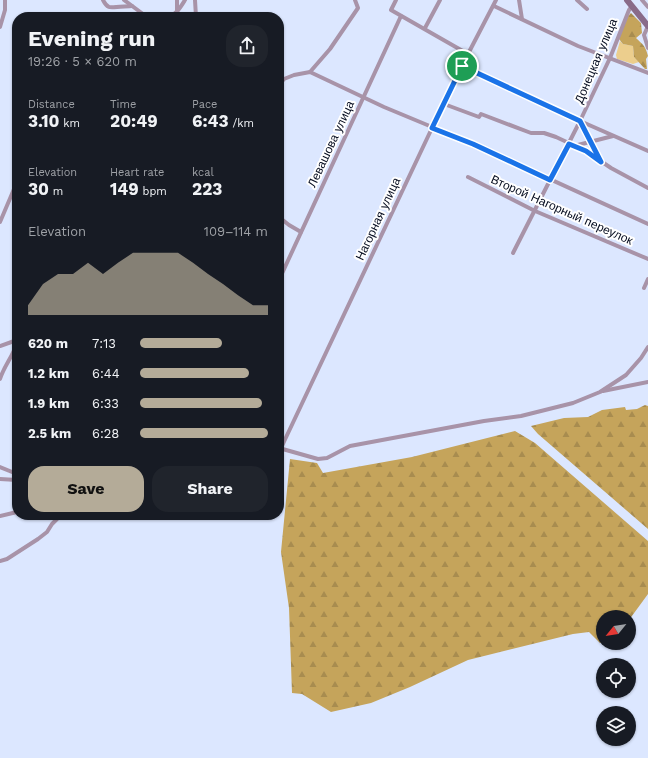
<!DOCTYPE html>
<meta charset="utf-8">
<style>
body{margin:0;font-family:"Work Sans",sans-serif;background:#20242c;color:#f1f3f6;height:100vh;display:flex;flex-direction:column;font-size:15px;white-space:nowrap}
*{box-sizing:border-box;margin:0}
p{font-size:13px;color:#9ea1a6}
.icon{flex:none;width:22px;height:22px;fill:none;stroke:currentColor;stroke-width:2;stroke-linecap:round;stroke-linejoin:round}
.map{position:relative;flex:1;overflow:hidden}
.side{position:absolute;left:12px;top:12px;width:272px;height:508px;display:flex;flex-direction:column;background:#171b24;border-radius:16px;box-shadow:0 1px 3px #0004}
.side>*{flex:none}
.needle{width:26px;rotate:240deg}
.tools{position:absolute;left:596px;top:610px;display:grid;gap:8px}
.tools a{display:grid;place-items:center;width:40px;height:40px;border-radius:50%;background:#171b24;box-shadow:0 1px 3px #0004;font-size:20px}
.pin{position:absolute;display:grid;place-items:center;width:34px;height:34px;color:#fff;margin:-17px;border:2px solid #fff;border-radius:50%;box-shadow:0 1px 4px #0007}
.round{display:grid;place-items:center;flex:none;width:42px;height:42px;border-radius:16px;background:#20242c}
.head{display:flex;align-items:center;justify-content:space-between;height:68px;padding:0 16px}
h1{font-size:22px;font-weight:700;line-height:30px}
.figures{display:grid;grid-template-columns:repeat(3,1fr);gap:6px;height:68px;padding:4px 16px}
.figures div{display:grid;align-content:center}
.figures b{font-size:17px;font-weight:700}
.figures small{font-size:11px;font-weight:400}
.figures p{font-size:11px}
.chart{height:112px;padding:8px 16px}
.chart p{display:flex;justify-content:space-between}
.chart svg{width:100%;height:72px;margin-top:4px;fill:#b4ab98;opacity:.7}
.primary-button{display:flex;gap:8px;margin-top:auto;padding:8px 16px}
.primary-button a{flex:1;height:46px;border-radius:16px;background:#b4ab98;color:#111;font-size:16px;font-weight:700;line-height:46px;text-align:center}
.primary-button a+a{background:#20242c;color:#f1f3f6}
ul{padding:0 16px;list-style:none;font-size:13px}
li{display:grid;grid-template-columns:64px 48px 1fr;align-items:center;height:30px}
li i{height:10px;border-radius:5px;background:#b4ab98}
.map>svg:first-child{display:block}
.green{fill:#ecce8d}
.forest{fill:url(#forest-firs)}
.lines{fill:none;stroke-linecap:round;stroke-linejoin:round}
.minor{stroke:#a893a8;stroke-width:4}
.secondary{stroke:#896b89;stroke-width:6}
.route-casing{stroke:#fff;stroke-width:8}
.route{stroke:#1a73e8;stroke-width:5}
.labels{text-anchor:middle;stroke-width:4;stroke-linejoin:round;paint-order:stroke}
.street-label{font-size:12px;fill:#040b1e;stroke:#fff}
</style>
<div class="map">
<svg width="648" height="758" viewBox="0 0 648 758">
<defs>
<pattern id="forest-firs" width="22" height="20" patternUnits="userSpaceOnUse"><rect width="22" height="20" fill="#c5a45b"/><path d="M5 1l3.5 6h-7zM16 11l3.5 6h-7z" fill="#a88c4f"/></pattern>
</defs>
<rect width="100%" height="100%" fill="#dce7ff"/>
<polygon class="green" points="620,41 623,44 633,46 634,57 639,62 633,64 617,59 616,55"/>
<g class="forest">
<path d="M631 13 641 23 642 33 636 38C643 45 645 45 648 56L646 59 647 69H645L634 57 633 46 623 44 619 39 627 17Z"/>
<polygon points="645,405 648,406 648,529 538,434 531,426 564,418 588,417 602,410 625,407 626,410 637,409"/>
<polygon points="515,431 535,443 648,541 648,594 629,620 629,617 603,617 603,641 600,643 589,632 573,634 468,660 410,687 371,703 331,712 302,694 292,693 289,608 281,552 290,459 317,463 323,473 412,457"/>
</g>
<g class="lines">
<g class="minor">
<path d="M103 0C104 2 107 6 109 7 111 8 128 6 132 6"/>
<polyline points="124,0 147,17"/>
<polyline points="195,0 196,17"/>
<polyline points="396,0 391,10 468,54"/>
<polyline points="519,0 522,19"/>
<polyline points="577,0 587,9"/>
<polyline points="642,0 648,7"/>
<polyline points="494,6 578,46 648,73"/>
<polyline points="177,10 177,0"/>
<path d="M165 17C175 17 180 8 185 0"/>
<polyline points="648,26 644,35 648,48"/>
<polyline points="0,27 5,10 5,0"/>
<polyline points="425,28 440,0"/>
<polyline points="462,67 580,121 648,151"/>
<polyline points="310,72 330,49 358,8 355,0"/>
<polyline points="279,85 284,79 294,75 310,72 384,107 473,144 648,224"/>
<polyline points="444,104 479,117 481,114 531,133 544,133 556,137 586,151 611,168 648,188"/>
<polyline points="580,122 601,162"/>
<polyline points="574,146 613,136"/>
<polyline points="468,177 535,211 648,259"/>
<polyline points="279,217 289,225 301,232"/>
<polyline points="0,222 17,182"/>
<polyline points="513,253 580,121 610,58 629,10 632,6"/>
<polyline points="279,280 401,16"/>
<polyline points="644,288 648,279"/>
<polyline points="0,346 17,340"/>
<path d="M0 379C4 366 13 356 17 343"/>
<polyline points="603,391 648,382"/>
<polyline points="279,448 318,459 327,458 350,446 484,421 521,416 573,403 600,392 626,375 641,358 648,347"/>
<polyline points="281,448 432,128 468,54 496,0"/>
<polyline points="0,467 17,474"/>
<polyline points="0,479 17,480"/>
<polyline points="0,516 17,512"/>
<polyline points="0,561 7,559 38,539 47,532 52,524 61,515"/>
</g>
<polyline class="secondary" points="627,0 648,26"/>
</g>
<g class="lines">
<defs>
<polygon id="route" points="462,66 580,121 601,162 586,151 569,144 550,180 473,144 432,128"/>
</defs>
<use href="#route" class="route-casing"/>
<use href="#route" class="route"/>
</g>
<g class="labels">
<g class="street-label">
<text transform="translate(596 61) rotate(-67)" y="4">Донецкая улица</text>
<text transform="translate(331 144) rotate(-65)" y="4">Левашова улица</text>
<text transform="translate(562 210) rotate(24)" y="4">Второй Нагорный переулок</text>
<text transform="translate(378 219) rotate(-65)" y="4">Нагорная улица</text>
</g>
</g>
</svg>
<div class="tools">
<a><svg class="needle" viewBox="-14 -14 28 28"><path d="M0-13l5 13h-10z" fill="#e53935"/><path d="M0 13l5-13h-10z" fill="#9ea1a6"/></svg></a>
<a><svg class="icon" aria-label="locate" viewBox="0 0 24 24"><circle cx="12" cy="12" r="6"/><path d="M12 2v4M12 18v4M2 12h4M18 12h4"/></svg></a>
<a><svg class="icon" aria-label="layers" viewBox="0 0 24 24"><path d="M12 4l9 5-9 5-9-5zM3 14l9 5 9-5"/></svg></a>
</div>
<div class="pin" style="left:462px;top:66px;background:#1e9e55"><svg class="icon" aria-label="arrive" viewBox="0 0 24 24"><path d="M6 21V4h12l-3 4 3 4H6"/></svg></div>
<section class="side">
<div class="head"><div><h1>Evening run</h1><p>19:26 · 5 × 620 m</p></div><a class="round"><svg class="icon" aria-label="share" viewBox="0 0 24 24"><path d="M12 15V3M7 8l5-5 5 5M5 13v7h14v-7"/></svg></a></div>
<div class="figures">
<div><p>Distance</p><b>3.10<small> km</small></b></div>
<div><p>Time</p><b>20:49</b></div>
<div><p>Pace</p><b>6:43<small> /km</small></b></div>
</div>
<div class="figures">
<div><p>Elevation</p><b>30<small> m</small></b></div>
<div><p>Heart rate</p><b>149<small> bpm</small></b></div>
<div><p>kcal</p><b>223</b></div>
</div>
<div class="chart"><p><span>Elevation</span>109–114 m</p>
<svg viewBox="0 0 160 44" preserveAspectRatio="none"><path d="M0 44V38L10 25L20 19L30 19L40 12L50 19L60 12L70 6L80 6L90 6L100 6L110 12L120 19L130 25L140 32L150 38L160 38V44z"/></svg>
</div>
<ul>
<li><b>620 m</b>7:13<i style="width:64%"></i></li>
<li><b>1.2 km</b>6:44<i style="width:85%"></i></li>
<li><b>1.9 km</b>6:33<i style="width:95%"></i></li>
<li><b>2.5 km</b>6:28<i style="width:100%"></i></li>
</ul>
<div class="primary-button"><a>Save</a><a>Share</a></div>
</section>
</div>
